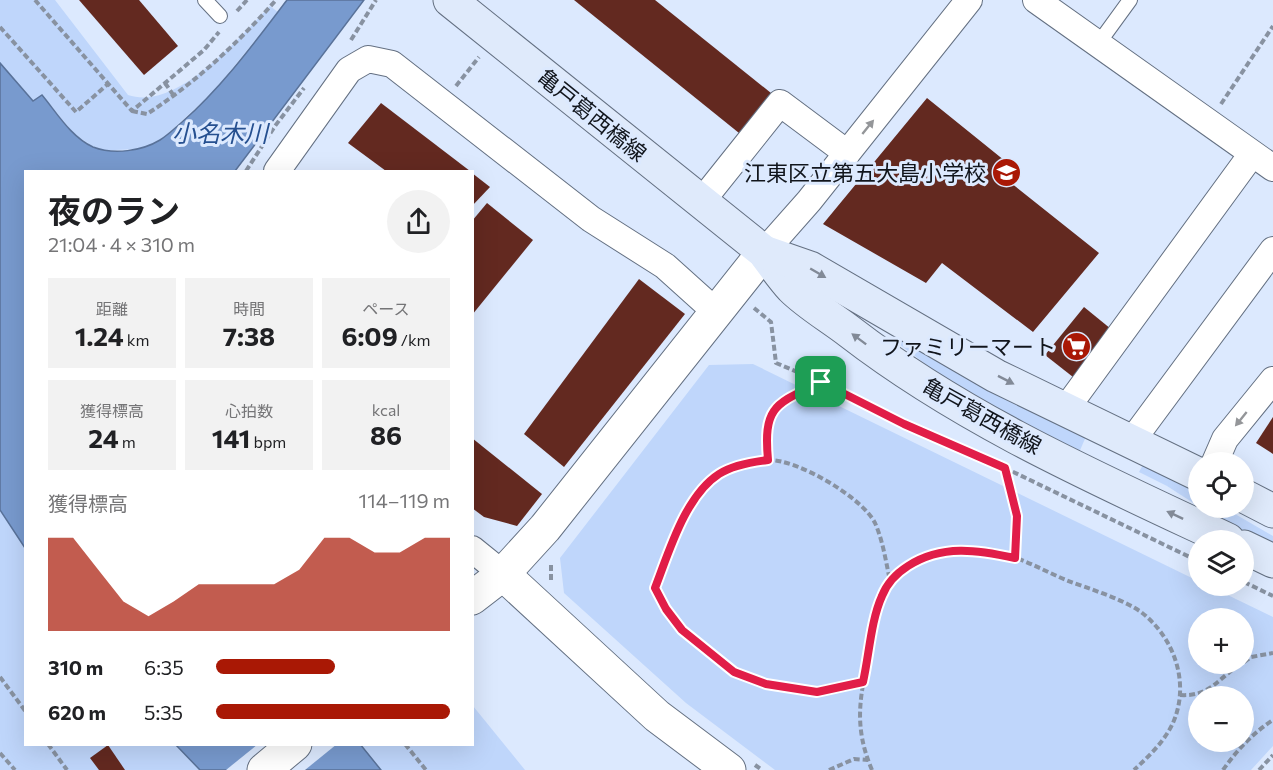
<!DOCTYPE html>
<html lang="ja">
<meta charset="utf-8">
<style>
body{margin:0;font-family:Commissioner,"Noto Sans JP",sans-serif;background:#f2f2f2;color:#202124;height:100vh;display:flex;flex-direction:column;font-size:22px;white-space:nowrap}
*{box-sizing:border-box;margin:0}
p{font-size:20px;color:#757577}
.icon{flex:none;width:33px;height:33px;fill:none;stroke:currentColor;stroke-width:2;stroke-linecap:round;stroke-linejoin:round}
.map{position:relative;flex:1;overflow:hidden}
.sheet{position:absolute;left:24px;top:170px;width:450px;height:576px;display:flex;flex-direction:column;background:#fff;border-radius:0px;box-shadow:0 6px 24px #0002}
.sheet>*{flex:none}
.controls{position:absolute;left:1188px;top:452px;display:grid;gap:12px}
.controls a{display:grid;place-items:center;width:66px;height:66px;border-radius:50%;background:#fff;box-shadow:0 6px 24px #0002;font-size:30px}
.pin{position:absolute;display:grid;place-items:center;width:51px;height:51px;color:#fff;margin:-26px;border-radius:12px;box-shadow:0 3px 9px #0006}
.round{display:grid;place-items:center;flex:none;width:63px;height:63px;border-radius:32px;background:#f2f2f2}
.overview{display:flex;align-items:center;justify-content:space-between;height:102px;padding:0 24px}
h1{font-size:33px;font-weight:700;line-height:45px}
.metrics{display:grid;grid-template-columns:repeat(3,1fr);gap:9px;height:102px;padding:6px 24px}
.metrics div{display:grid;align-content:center;border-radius:0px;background:#f2f2f2;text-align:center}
.metrics b{font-size:26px;font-weight:700}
.metrics small{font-size:16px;font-weight:400}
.metrics p{font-size:16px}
.chart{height:168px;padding:12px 24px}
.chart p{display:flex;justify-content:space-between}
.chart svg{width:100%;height:108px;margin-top:6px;fill:#a91805;opacity:.7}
ul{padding:0 24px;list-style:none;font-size:20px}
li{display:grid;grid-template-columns:96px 72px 1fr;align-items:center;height:45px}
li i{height:15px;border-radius:8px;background:#a91805}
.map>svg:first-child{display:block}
.green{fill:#bfd6fb;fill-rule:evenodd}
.water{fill:#789ace;stroke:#597299;stroke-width:1.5}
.pier{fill:#dce9fe}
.building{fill:#632920}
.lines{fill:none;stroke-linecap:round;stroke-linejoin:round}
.service-casing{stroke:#647082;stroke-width:16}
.minor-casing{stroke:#647082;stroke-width:28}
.tertiary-casing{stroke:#647082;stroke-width:35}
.secondary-casing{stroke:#647082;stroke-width:35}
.path{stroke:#8892a1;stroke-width:4;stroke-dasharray:6 3;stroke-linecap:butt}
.service{stroke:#fff;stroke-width:14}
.minor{stroke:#fff;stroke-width:26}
.tertiary{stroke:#fff;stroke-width:33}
.secondary{stroke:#dfeafb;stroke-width:33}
.oneway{fill:#949699}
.oneway2{fill:#828a97}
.route-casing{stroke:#fff;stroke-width:12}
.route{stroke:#e11d48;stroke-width:8}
.labels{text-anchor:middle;stroke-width:6;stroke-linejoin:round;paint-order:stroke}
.street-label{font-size:22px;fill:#11151c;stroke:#dce9fe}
.poi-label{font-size:22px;fill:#11151c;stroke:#dce9fe;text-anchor:end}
.water-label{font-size:24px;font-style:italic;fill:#265090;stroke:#dce9fe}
</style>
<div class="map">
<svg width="1273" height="770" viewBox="0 0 1273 770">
<rect width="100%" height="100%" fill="#dce9fe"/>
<g class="green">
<path d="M0 0H55L128 95C177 112 240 37 270 6L278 12 214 91 162 139 151 145 138 149 115 150H104L92 146 74 134 42 95 33 101 0 63Z"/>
<polygon points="902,339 1087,434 1078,455 985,409 899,344"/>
<path d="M753 364 1198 581V585H1207L1273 617V746L1251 770H775L686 703 564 593 560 558 709 365ZM1198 618H1244V663H1198ZM1198 696H1244V741H1198Z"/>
<polygon points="1145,461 1198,492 1198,506 1167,486 1139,472"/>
<polygon points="1200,507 1223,507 1273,536 1273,547 1231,527"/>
<polygon points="0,510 25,548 26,744 175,744 200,770 0,770"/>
<polygon points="473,706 525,770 381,770 360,744 472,744"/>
</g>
<g class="water">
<path d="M287 0H364L235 171H26L25 548 0 510V63L33 101 42 95C57 113 71 137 93 147 114 155 142 151 160 140 168 135 175 128 182 122 222 87 255 42 287 0Z"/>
<polygon points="175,744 360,744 381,770 200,770"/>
</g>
<polygon class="pier" points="258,744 337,744 305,770 226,770"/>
<g class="building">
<polygon points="79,0 139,0 178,46 144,75"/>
<polygon points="574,0 655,0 771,93 739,133"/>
<polygon points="927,98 1015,169 1006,179 1099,253 1033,332 942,263 926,283 823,224"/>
<polygon points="381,103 470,171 386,171 348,143"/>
<polygon points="472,173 490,187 472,206"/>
<polygon points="487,203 533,240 472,315 472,221"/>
<polygon points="639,279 685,314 564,467 524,434"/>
<polygon points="1084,307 1111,329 1073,377 1045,355"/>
<polygon points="1273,417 1273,454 1256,443"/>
<polygon points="472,438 542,494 517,526 484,517 472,508"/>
<polygon points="108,745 125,770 99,770 90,758"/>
</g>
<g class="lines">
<defs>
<g id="service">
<polyline points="205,0 220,16"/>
<polyline points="1098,44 1130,0"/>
</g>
<g id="minor">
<polyline points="1036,0 1273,168"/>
<polyline points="277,171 349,70 368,59 392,64 591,219 665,266 715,311"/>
<polyline points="701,202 780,103 847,153"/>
<polyline points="764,252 809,201 969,0"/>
<polyline points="1065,410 1252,154"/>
<polyline points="1131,442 1273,250"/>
<polyline points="1215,462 1225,439 1273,380"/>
<polyline points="472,549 503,574"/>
</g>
<g id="tertiary">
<polyline points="503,574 657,716 729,770"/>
<polyline points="472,598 503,574 545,528 764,252"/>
<polyline points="264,770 295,744"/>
</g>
<g id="secondary">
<path d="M450 0 764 252C773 264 782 277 792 288 808 304 832 318 850 332 964 420 1098 479 1228 540"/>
<polyline points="764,252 810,268 996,376 1198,474"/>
<polyline points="1244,496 1273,511"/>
<polyline points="1244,547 1273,561"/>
</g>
</defs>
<use href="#service" class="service-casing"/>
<use href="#minor" class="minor-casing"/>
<use href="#tertiary" class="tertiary-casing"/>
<use href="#secondary" class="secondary-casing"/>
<g class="path">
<polyline points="35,0 132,111 204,50 219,32"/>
<polyline points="237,11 247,0"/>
<polyline points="0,27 76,112 108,84"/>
<polyline points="351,40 376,0"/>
<polyline points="165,83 174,96"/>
<polyline points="456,86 479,57"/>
<polyline points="1221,104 1273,26"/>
<path d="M132 111 147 114C195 83 238 43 276 0"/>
<polyline points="246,171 275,126 304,88"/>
<polyline points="754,308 771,322 776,363 821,382 904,424 1005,468 1198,561"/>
<path d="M768 460C763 405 776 404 821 382"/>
<polyline points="1005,468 1017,516 1015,558"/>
<polyline points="551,580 551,564"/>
<polyline points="1244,582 1273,596"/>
<polyline points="1244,662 1251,657 1273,653"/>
<polyline points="0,677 26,712"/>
<path d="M863 682 817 691 766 684 734 672 682 630 666 609 655 588C669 552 686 494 720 474 733 466 752 460 768 460 797 459 862 497 875 523 883 541 886 562 890 581"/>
<path d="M1180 695C1211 697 1219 677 1242 663"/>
<polyline points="48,744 67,770"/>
<polyline points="405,744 426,770"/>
<polyline points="0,753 15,770"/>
<polyline points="755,765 762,770"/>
<polyline points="829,770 854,759 868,760"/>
<path d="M872 770C853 725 860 697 870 650 875 628 875 600 890 581 920 545 975 544 1016 558 1033 564 1049 573 1066 580 1089 589 1121 598 1141 612 1175 638 1191 685 1172 725 1163 743 1148 757 1134 770"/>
<path d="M1223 770C1237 750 1253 733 1273 720"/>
<polyline points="1259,770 1273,755"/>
</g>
<use href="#service" class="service"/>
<use href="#minor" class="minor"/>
<use href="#tertiary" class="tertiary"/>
<use href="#secondary" class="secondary"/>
</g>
<defs><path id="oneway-solid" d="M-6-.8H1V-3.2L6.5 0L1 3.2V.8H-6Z" transform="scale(1.5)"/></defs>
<g class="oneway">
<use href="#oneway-solid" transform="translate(868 127) rotate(-51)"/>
<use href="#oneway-solid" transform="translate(1241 419) rotate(129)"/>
</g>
<g class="oneway2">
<use href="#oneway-solid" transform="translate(818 273) rotate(30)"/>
<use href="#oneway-solid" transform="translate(859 339) rotate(-143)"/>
<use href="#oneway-solid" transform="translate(1006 380) rotate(27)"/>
<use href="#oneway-solid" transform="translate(1175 515) rotate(-155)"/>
</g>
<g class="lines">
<defs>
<path id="route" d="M821 382 904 424 1005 468 1017 516 1015 558C978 550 942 544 908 566 897 573 887 583 882 596 871 620 869 656 863 682L817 692 766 684 734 672 682 630 666 609 655 588C669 552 685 496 719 474 733 465 751 462 768 460 763 405 776 404 821 382Z"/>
</defs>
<use href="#route" class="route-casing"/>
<use href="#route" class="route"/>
</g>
<defs>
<symbol id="school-disc" viewBox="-11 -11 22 22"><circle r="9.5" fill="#a91805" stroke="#dce9fe"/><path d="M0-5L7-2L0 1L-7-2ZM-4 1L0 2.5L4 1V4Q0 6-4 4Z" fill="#fff"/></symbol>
<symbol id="supermarket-disc" viewBox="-11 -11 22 22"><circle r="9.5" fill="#a91805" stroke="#dce9fe"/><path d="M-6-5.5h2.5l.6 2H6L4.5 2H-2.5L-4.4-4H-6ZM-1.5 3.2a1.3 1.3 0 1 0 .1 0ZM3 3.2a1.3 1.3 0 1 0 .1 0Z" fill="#fff"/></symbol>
</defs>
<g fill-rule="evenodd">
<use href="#school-disc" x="990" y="156" width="33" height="33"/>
<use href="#supermarket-disc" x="1060" y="330" width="33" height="33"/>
</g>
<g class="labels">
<g class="street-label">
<text transform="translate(592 115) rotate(39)" y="8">亀戸葛西橋線</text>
<text transform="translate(982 416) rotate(29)" y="8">亀戸葛西橋線</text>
</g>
<g class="poi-label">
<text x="986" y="181">江東区立第五大島小学校</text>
<text x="1056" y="355">ファミリーマート</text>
</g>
<g class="water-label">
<text x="220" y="142">小名木川</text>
</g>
</g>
</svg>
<div class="controls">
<a><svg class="icon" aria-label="locate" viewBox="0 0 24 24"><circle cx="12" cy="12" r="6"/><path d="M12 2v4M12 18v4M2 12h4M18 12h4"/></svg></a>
<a><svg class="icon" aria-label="layers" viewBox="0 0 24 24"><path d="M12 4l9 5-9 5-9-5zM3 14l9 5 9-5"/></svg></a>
<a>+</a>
<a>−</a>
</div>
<div class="pin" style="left:821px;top:382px;background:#1e9e55"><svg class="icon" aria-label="arrive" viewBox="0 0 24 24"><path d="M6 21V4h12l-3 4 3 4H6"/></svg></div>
<section class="sheet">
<div class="overview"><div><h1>夜のラン</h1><p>21:04 · 4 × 310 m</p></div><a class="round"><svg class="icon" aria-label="share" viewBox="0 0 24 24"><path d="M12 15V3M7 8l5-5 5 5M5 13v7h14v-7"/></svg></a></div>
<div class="metrics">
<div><p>距離</p><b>1.24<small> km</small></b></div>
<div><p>時間</p><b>7:38</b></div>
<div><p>ペース</p><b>6:09<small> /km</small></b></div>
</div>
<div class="metrics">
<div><p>獲得標高</p><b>24<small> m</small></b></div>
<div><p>心拍数</p><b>141<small> bpm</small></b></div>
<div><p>kcal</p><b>86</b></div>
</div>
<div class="chart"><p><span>獲得標高</span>114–119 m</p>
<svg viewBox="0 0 160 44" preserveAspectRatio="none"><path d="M0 44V6L10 6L20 19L30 32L40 38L50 32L60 25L70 25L80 25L90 25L100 19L110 6L120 6L130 12L140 12L150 6L160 6V44z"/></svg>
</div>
<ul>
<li><b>310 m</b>6:35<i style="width:51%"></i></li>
<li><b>620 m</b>5:35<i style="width:100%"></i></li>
</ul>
</section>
</div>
